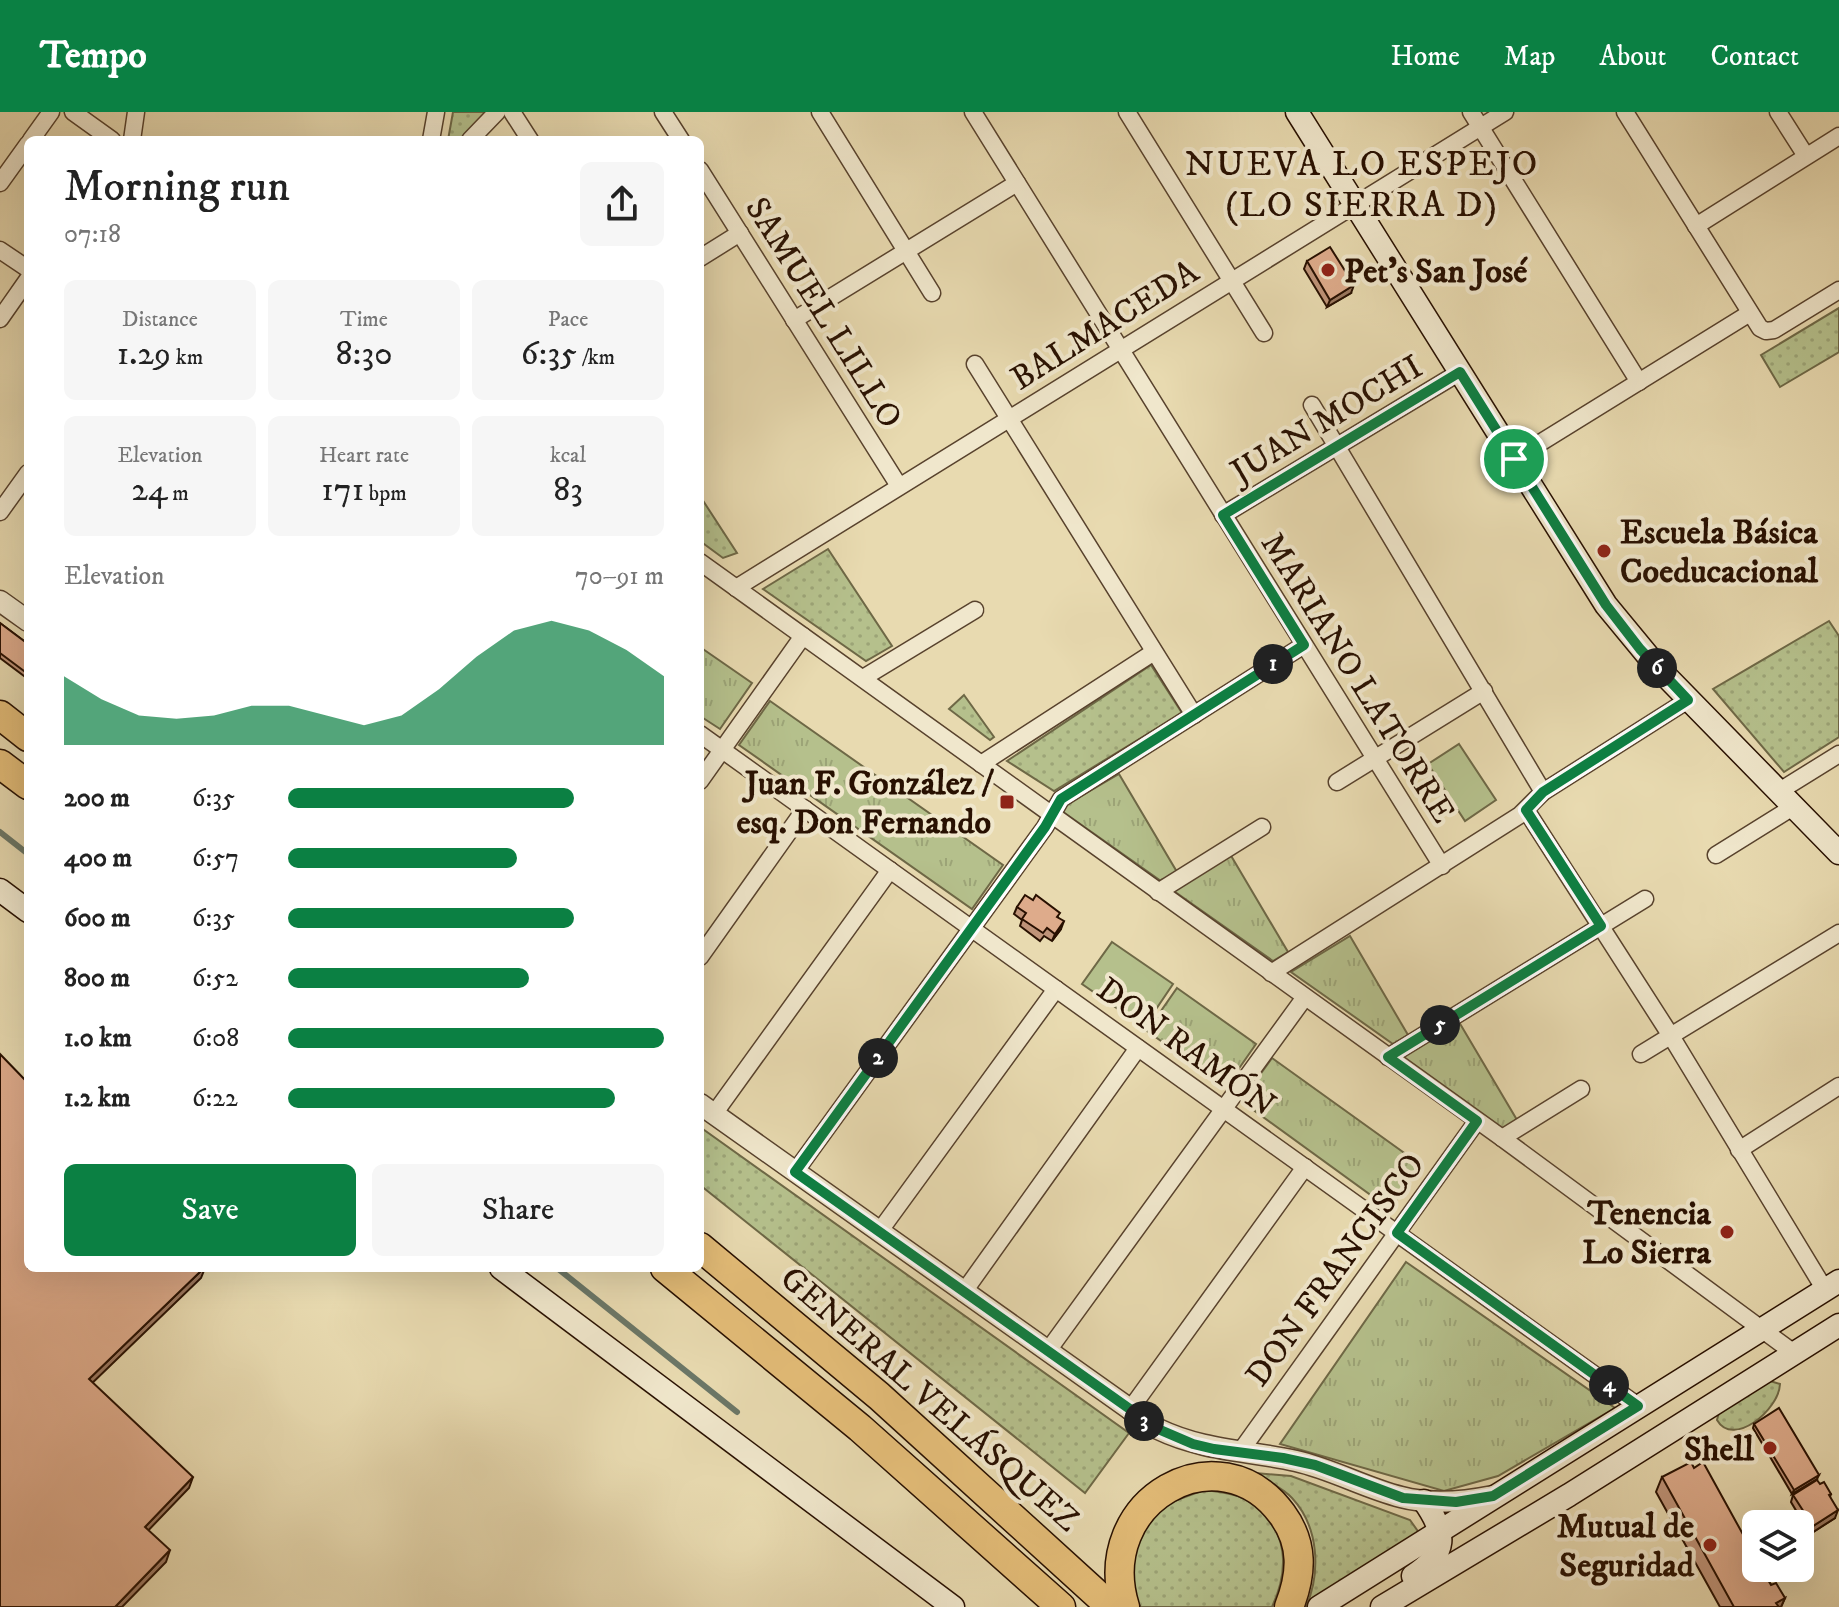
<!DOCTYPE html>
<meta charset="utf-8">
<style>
body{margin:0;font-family:"IM FELL DW Pica",serif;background:#f6f6f6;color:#222;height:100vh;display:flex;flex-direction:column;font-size:30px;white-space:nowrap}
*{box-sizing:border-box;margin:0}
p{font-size:26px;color:#767676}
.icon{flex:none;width:44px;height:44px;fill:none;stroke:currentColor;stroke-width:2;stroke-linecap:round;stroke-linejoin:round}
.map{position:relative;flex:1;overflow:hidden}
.details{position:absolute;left:24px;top:24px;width:680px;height:1136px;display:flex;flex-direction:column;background:#fff;border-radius:12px;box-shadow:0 8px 32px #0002}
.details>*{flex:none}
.fabs{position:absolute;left:1742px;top:1398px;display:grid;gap:16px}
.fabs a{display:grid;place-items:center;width:72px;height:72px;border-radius:12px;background:#fff;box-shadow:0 8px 32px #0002;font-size:40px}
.pin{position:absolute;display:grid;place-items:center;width:68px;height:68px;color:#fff;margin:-34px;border:4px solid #fff;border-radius:50%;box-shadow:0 2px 8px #0007}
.km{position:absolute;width:40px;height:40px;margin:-20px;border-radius:50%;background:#222;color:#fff;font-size:22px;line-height:40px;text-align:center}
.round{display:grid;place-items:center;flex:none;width:84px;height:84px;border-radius:12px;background:#f6f6f6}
.summary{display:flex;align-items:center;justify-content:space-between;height:136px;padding:0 40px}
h1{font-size:44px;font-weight:600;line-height:60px}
.figures{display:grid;grid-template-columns:repeat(3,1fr);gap:12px;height:136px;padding:8px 40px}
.figures div{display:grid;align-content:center;border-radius:12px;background:#f6f6f6;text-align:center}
.figures b{font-size:34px;font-weight:600}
.figures small{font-size:22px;font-weight:400}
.figures p{font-size:22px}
.chart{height:224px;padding:16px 40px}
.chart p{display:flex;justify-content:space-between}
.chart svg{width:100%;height:144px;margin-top:8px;fill:#0b8043;opacity:.7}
.action{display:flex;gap:16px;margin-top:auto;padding:16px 40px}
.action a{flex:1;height:92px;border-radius:12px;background:#0b8043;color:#fff;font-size:32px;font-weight:600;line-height:92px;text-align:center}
.action a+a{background:#f6f6f6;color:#222}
ul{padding:0 40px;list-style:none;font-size:26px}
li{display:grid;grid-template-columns:128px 96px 1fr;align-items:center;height:60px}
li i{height:20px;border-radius:10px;background:#0b8043}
header{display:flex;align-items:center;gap:48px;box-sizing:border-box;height:112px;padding:0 40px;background:#0b8043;color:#fff}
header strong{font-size:38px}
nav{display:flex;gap:44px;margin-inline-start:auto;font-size:28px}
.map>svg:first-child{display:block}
.grass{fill:url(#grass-dots);stroke:#6e6846;stroke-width:2}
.park{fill:url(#park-tufts);stroke:#6e6846;stroke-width:2}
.pitch{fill:#b5c08c;stroke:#6e6846;stroke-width:2}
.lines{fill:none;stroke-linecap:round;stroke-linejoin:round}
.stream{stroke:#6b7767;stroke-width:6}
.minor-casing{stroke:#58422d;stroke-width:19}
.tertiary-casing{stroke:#58422d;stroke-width:23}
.secondary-casing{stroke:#281001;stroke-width:25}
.motorway-casing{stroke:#281001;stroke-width:31}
.minor{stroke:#f0e7cc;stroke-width:16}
.tertiary{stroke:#f0e7cc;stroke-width:20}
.secondary{stroke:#f0e7cc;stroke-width:22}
.motorway{stroke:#e4bd78;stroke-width:28}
.wall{fill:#bf9378;stroke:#281001;stroke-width:2}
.shaded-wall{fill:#9b7861;stroke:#281001;stroke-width:2}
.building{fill:#deab8b;stroke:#281001;stroke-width:2}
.route-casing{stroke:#fff;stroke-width:16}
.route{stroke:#0b8043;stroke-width:10}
.poi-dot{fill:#8f2418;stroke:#f0e7cc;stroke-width:3}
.labels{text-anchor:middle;stroke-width:8;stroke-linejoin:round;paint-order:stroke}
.poi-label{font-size:34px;font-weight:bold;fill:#281001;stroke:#f0e7cc;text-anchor:end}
.street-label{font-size:34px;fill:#281001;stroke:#f0e7cc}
.neighbourhood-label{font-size:36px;letter-spacing:2px;fill:#281001;stroke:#f0e7cc}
</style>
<header>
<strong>Tempo</strong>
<nav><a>Home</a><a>Map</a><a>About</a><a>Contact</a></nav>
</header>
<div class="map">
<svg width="1839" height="1495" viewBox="0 0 1839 1495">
<defs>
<pattern id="grass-dots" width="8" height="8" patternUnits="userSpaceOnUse" patternTransform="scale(2)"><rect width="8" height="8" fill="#b5c08c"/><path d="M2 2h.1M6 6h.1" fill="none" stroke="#9ca477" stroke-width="1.8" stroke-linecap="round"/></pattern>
<pattern id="park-tufts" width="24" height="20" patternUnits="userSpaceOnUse" patternTransform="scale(2)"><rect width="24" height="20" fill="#b5c08c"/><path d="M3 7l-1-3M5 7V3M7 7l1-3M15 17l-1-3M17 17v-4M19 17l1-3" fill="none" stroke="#9ca477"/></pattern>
</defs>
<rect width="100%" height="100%" fill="#e8dab0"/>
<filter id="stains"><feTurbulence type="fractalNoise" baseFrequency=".0025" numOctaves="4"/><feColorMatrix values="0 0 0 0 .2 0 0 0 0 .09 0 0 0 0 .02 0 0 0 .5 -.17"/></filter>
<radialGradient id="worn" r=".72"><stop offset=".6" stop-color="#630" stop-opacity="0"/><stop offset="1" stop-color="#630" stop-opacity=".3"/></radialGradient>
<g class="grass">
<polygon points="453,0 491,0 463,28 448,28"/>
<polygon points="1839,196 1839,240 1780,275 1761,243"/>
<polygon points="700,384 737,441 723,446 700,429"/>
<polygon points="828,437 892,534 866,549 763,477"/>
<polygon points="1829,509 1839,524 1839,625 1784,660 1713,577"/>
<polygon points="1151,553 1182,601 1054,679 1007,649"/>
<polygon points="964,583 994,625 990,628 949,597"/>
<polygon points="700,1015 1129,1321 1085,1381 700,1073"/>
<path d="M1770 1269 1780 1272C1779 1298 1733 1336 1717 1308L1719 1300Z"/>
<path d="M1255 1361 1291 1364 1410 1408 1422 1425 1312 1495H1306C1321 1460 1319 1415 1292 1386 1283 1376 1266 1369 1255 1361Z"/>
<path d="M1204 1378C1220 1380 1240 1382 1253 1392 1289 1419 1289 1458 1272 1495H1141L1138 1491 1129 1456 1135 1422 1155 1396Z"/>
</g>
<g class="park">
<polygon points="700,535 752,571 720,617 700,604"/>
<polygon points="770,589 1003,753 972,797 739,633"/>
<polygon points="1119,662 1177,760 1161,769 1059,697"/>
<polygon points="1230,742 1288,840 1273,849 1171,777"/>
<polygon points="1350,824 1408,923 1393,932 1291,860"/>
<polygon points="1177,876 1256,932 1226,975 1147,919"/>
<polygon points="1459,910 1517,1008 1502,1017 1400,945"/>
<polygon points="1272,946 1421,1053 1390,1097 1241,989"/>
<polygon points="1406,1150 1615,1296 1498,1364 1444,1379 1280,1332"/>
</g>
<g class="pitch">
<polygon points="1459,632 1496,688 1465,709 1428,652"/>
<polygon points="1112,830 1173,872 1144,915 1082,872"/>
</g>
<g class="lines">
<g class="stream">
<polyline points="0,720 28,742"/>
<polyline points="557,1156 737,1300"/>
</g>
<defs>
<g id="minor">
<polyline points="73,0 112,28"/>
<polyline points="512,0 530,28"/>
<polyline points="663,0 681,28"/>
<polyline points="820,0 932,181"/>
<polyline points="973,0 1442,754"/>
<polyline points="1127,0 1264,221"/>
<polyline points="1471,0 1639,270"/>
<polyline points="1625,0 1760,216 1766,219 1774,218 1839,178"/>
<polyline points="1778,0 1806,44"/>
<polyline points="31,28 51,0"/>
<polyline points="132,28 136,0"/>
<polyline points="431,28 436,0"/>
<polyline points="470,28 497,0"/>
<polyline points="700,58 899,374"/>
<polyline points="0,71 28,32"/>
<polyline points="1696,114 1839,24"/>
<polyline points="0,138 28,157"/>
<polyline points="700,146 740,121"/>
<polyline points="0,207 28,167"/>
<polyline points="794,208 1017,71"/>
<polyline points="975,252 1194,603"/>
<polyline points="1312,293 1543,680"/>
<polyline points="1514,347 1750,201"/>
<polyline points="0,400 28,361"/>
<polyline points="1223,403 1460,260"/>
<polyline points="700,450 1502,1026 1794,1241"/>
<polyline points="736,476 1505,0"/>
<polyline points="863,566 975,498"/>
<polyline points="700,622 1638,1294"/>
<polyline points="981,652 1154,540"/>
<polyline points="700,669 803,524"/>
<polyline points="1337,670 1484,579"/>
<polyline points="1778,680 1839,642"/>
<polyline points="1526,698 1671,924 1825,1178"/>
<polyline points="1716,743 1793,695"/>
<polyline points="1158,780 1262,715"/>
<polyline points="700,845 805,697"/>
<polyline points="1271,861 1520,703 1543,680 1688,588"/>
<polyline points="1641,942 1839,821"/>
<polyline points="1388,945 1645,787"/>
<polyline points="714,1002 890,758"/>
<polyline points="1502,1026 1581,977"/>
<polyline points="1739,1038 1839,974"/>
<polyline points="795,1060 1045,715 1061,687 1304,533"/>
<polyline points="879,1120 1056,877"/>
<polyline points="963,1181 1138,936"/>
<polyline points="1047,1240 1305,885"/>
<polyline points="1129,1299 1305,1055"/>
<polyline points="1240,1340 1477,1009"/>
</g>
<g id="tertiary">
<polyline points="0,489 28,509"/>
<path d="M700 992 1158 1317C1204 1339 1247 1338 1296 1349 1332 1357 1365 1376 1401 1385 1431 1393 1463 1390 1493 1384"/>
</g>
<g id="secondary">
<polyline points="1297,0 1606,493 1658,556 1839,741"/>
<polyline points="0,778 28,799"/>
<polyline points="501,1156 953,1495"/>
<path d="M1413 1464C1448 1441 1447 1422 1424 1389"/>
<polyline points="1319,1495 1839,1169"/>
<polyline points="1382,1495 1569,1383 1839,1213"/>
</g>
<g id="motorway">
<polyline points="0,603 28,625"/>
<polyline points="0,652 28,673"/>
<polyline points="700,1135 879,1284 1111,1495"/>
<polyline points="665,1156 860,1316 1061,1495"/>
<path d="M1125 1495C1092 1388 1220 1317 1282 1402 1304 1432 1302 1462 1289 1495"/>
</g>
</defs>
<use href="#minor" class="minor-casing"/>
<use href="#tertiary" class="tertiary-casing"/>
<use href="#secondary" class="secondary-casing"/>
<use href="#motorway" class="motorway-casing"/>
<use href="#minor" class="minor"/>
<use href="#tertiary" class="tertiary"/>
<use href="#secondary" class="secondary"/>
<use href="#motorway" class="motorway"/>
</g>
<g class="wall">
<polygon points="1307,149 1351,181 1327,195 1304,157"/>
<polygon points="0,511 28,532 28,567 0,546"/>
<polygon points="1017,795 1058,805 1061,817 1052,829 1044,824 1040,829 1020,814 1022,808 1014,802"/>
<polygon points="1754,1312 1817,1367 1792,1382 1753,1316"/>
<polygon points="1662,1365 1785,1486 1781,1495 1720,1495 1656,1380"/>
<polygon points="1820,1372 1831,1382 1830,1385 1835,1406 1810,1422 1791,1390 1793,1383"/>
</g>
<g class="shaded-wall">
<polygon points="1354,173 1351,181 1327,195 1330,188"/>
<polygon points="1064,809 1061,817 1052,829 1055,822"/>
<polygon points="204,1156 205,1156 201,1166 85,1278 89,1267"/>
<polygon points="1819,1363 1817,1367 1792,1382 1794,1378"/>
<polygon points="193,1365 189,1376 141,1426 145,1415"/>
<polygon points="1838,1398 1835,1406 1810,1422 1813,1414"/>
<polygon points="170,1438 166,1450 122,1495 115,1495"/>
<polygon points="1785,1486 1781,1495 1775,1495 1776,1491"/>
</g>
<g class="building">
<polygon points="1330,135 1354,173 1330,188 1307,149"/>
<polygon points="0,511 28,532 28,562 0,541"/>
<polygon points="1025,783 1033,788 1036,783 1060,801 1057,805 1064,809 1055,822 1047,816 1043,821 1022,807 1026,801 1017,795"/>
<polygon points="0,942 28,971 28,1156 204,1156 89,1267 193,1365 145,1415 170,1438 115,1495 0,1495"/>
<polygon points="1779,1296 1819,1363 1794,1378 1754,1312"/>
<polygon points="1691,1350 1694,1356 1703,1350 1756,1446 1756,1456 1761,1456 1771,1473 1776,1471 1785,1486 1776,1491 1779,1495 1734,1495 1662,1365"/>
<polygon points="1817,1368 1820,1372 1824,1370 1831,1382 1829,1383 1838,1398 1813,1414 1793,1383"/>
</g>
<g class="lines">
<defs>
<polygon id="route" points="1460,260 1606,493 1640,537 1688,588 1543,680 1526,698 1601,814 1388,945 1477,1009 1397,1121 1638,1294 1493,1384 1456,1390 1403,1386 1315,1353 1283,1346 1214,1337 1193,1332 1158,1317 795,1060 1045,715 1061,687 1304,533 1223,403"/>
</defs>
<use href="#route" class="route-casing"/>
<use href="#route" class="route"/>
</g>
<g class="poi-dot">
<circle cx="1328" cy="158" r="8"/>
<circle cx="1604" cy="439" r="8"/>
<rect x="999" y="682" width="16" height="16" rx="4"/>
<circle cx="1727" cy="1120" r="8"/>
<circle cx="1770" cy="1336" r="8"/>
<circle cx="1710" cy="1433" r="8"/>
</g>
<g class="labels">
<g class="poi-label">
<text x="1344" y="170" text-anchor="start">Pet's San José</text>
<text x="1620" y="431" text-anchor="start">Escuela Básica<tspan x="1620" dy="39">Coeducacional</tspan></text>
<text x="991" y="682">Juan F. González /<tspan x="991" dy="39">esq. Don Fernando</tspan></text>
<text x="1711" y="1112">Tenencia<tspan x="1711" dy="39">Lo Sierra</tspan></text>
<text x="1754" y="1348">Shell</text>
<text x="1694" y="1425">Mutual de<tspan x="1694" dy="39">Seguridad</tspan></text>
</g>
<g class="street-label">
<text transform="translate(825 200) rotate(58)" y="12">SAMUEL LILLO</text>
<text transform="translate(1104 212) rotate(-32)" y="12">BALMACEDA</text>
<text transform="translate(1326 306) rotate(-31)" y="12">JUAN MOCHI</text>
<text transform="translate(1359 565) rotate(58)" y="12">MARIANO LATORRE</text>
<text transform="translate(1187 934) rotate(36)" y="12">DON RAMÓN</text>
<text transform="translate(1334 1157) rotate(-54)" y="12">DON FRANCISCO</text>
<text transform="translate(931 1286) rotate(41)" y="12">GENERAL VELÁSQUEZ</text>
</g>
<g class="neighbourhood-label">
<text x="1362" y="63">NUEVA LO ESPEJO<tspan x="1362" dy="41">(LO SIERRA D)</tspan></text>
</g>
</g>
<rect width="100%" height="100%" filter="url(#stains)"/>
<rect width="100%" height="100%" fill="url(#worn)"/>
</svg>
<div class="fabs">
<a><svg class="icon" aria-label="layers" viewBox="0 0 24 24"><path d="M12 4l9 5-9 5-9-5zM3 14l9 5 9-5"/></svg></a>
</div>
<div class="pin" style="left:1514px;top:347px;background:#1e9e55"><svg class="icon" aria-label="arrive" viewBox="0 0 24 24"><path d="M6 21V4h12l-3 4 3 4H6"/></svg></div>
<b class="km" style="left:1273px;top:552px">1</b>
<b class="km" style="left:878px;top:946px">2</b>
<b class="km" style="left:1144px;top:1309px">3</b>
<b class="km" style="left:1609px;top:1273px">4</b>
<b class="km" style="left:1440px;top:913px">5</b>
<b class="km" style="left:1657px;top:556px">6</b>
<section class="details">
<div class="summary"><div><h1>Morning run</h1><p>07:18</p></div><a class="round"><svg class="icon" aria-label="share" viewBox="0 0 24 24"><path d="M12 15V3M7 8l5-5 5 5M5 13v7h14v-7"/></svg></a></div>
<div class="figures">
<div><p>Distance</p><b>1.29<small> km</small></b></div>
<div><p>Time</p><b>8:30</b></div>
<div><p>Pace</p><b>6:35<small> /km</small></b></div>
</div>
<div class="figures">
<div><p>Elevation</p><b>24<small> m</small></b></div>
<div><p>Heart rate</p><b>171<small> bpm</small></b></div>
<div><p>kcal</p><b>83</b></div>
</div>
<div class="chart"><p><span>Elevation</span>70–91 m</p>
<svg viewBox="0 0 160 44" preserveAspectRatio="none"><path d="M0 44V23L10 30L20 35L30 36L40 35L50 32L60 32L70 35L80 38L90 35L100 27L110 17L120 9L130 6L140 9L150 15L160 23V44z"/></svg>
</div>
<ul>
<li><b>200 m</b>6:35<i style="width:76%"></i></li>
<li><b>400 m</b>6:57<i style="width:61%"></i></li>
<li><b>600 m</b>6:35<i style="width:76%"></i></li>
<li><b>800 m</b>6:52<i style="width:64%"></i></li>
<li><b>1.0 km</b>6:08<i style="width:100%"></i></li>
<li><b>1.2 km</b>6:22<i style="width:87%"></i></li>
</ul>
<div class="action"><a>Save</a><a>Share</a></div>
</section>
</div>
